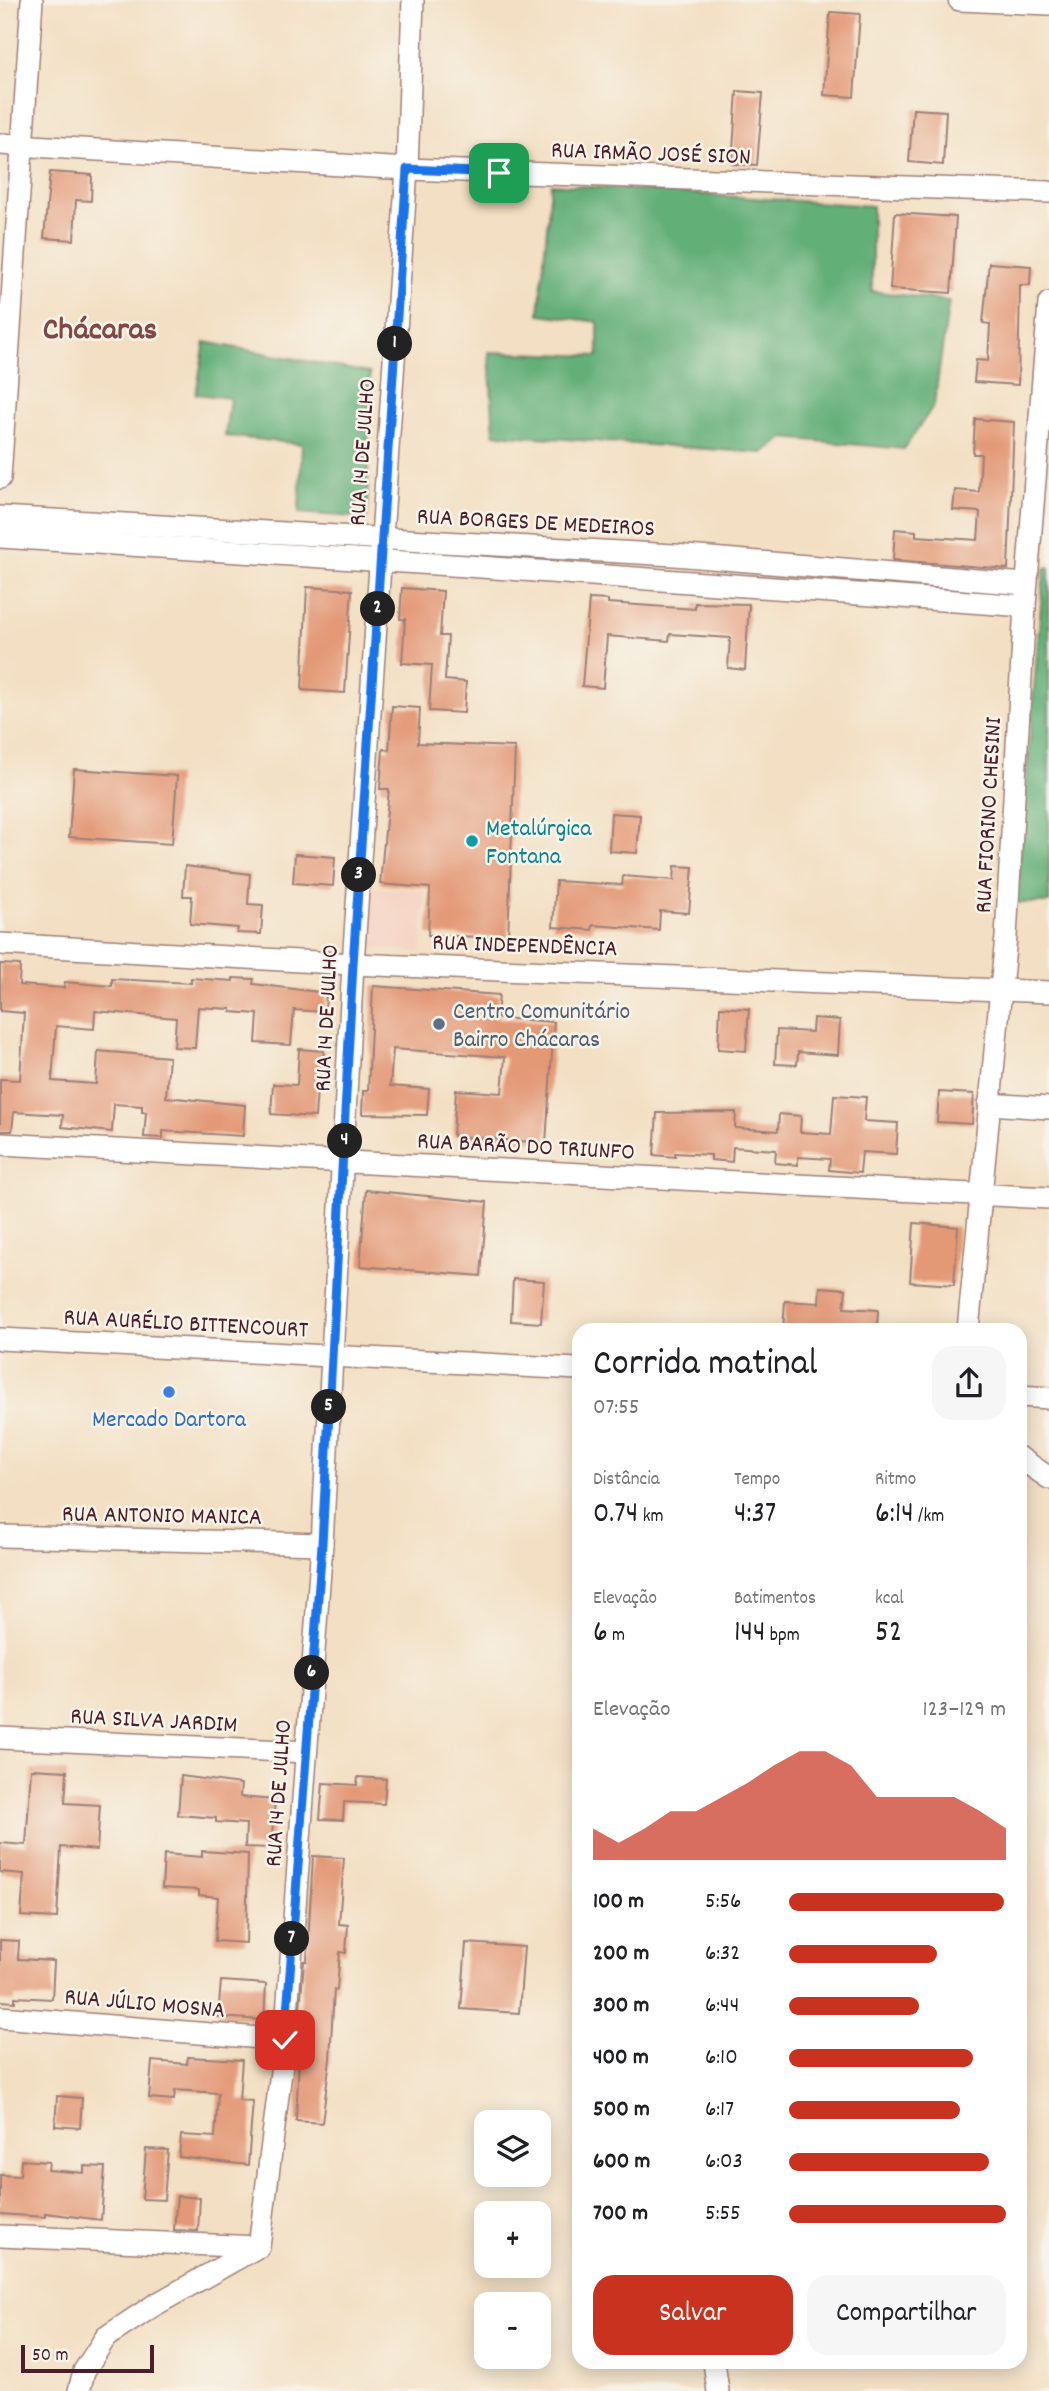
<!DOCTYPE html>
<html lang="pt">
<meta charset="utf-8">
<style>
body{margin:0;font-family:Dekko,sans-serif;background:#f6f6f6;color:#202124;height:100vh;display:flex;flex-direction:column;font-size:26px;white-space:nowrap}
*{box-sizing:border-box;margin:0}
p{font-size:23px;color:#757577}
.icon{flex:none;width:38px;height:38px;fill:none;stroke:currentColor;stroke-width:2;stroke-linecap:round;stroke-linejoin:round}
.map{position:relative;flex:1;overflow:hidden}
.side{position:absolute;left:572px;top:1323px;width:455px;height:1046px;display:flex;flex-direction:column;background:#fff;border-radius:21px;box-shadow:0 4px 18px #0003}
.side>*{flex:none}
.buttons{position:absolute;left:474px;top:2110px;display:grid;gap:14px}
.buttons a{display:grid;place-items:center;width:77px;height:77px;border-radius:14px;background:#fff;box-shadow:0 4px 18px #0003;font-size:35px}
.scale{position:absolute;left:21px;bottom:18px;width:133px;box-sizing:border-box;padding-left:7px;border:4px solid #4a1f2b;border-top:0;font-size:19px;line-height:24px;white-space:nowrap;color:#4a1f2b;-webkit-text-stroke:5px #f7f3e8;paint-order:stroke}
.pin{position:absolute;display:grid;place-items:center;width:60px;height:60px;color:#fff;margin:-30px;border-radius:14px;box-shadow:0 4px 10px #0006}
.km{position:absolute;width:35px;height:35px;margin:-18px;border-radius:50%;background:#222;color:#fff;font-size:19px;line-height:35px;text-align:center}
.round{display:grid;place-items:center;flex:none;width:74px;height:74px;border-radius:21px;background:#f6f6f6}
.head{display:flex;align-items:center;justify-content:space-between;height:119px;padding:0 21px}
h1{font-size:38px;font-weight:600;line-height:52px}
.stats{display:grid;grid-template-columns:repeat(3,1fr);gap:10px;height:119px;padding:7px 21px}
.stats div{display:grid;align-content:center}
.stats b{font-size:30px;font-weight:600}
.stats small{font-size:19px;font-weight:400}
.stats p{font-size:19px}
.chart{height:196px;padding:14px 21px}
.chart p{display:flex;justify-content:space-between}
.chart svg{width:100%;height:126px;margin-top:7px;fill:#c8321e;opacity:.7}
.cta{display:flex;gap:14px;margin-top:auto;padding:14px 21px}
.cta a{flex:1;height:80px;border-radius:21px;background:#c8321e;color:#fff;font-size:28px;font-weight:600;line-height:80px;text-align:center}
.cta a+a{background:#f6f6f6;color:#202124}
ul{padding:0 21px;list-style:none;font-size:23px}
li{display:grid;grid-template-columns:112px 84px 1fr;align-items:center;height:52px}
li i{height:18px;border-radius:9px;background:#c8321e}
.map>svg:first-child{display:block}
.built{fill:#f5d2c2}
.forest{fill:#64af78;stroke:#576752;stroke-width:2}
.building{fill:#e39876}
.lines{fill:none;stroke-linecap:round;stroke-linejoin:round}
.minor-casing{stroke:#9e7f77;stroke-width:24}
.minor{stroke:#fff;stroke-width:21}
.route-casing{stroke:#fff;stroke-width:14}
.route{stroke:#1a73e8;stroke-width:9}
.culture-dot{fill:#0f9aa8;stroke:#f7f3e8;stroke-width:2.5}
.service-dot{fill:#5c6f8a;stroke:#f7f3e8;stroke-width:2.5}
.shop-dot{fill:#3f7fe0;stroke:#f7f3e8;stroke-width:2.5}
.labels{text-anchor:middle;stroke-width:5;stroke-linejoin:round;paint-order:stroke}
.street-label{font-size:24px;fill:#4a1f2b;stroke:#f7f3e8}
.culture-label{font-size:24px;fill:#0d838f;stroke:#f7f3e8;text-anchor:start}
.service-label{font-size:24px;fill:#4e5e75;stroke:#f7f3e8;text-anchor:start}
.shop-label{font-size:24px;fill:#366cbe;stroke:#f7f3e8}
.district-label{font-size:32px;font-weight:bold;fill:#804945;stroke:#f7f3e8}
</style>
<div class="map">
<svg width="1049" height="2391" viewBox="0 0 1049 2391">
<rect width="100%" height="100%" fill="#f7f3e8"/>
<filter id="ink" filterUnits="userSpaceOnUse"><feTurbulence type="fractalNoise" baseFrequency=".0143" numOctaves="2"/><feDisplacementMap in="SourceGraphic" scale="14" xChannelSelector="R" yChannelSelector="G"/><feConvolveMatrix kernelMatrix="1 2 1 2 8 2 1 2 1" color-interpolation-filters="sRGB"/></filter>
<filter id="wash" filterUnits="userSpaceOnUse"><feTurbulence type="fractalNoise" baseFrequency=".00686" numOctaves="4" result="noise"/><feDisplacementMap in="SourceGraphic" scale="28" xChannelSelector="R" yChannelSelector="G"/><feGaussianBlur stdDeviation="1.57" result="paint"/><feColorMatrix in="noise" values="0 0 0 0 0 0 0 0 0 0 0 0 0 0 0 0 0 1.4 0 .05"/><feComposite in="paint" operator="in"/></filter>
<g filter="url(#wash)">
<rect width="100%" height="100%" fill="#f3dfc3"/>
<polygon class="built" points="361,887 425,891 421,952 357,947"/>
<g class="forest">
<polygon points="551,184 872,206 872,291 949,301 934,405 904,449 784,438 763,453 494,434 489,352 598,356 598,322 539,314"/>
<polygon points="205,342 370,373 367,518 299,513 302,444 225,436 230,398 196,394"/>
<polygon points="1049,567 1049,903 1016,903 1044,569"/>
</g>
<g id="blocks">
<g class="building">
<polygon points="830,12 860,14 854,97 824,95"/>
<polygon points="737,91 763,93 757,165 732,164"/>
<polygon points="913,109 946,111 943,165 909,162"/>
<polygon points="50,172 92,175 91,201 76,200 74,240 44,238"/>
<polygon points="895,213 956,217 951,293 890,289"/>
<polygon points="989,263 1031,266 1030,285 1020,285 1018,385 974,382 976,360 988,361 990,324 983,323"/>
<polygon points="975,419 1014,422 1008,569 893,560 895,529 916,531 916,536 978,540 980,512 953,510 955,490 979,492 981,454 973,454"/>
<polygon points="307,587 352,590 345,693 302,690"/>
<polygon points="402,588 443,591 440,636 448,636 445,680 466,682 464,713 429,711 432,665 402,663 405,619 400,619"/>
<polygon points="589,599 608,600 608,603 695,609 695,603 749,604 745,670 728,668 730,638 670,634 669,641 607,636 603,688 582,686"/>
<polygon points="392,706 420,708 418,743 515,747 508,938 428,935 430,888 380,884 389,789 380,789 383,749 389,750"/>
<polygon points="74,769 177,776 172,844 69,837"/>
<polygon points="611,813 640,815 637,853 609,851"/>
<polygon points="295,854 335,857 333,886 293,883"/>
<polygon points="185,866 250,874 248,904 263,905 261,934 237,933 238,928 190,924 192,896 183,896"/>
<polygon points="675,866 693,867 689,913 660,911 659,930 593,925 592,930 553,927 556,881 622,885 623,876 674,880"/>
<polygon points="0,964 20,965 19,985 64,988 65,982 112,986 112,979 191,983 191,978 233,981 233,978 254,979 253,984 326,993 325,1012 294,1010 291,1045 256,1043 258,1014 231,1012 231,1009 198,1007 195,1048 174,1047 176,1018 95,1011 94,1029 56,1026 52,1081 96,1084 98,1051 169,1057 166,1097 245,1105 243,1136 163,1131 163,1138 144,1137 146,1112 142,1112 142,1106 114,1104 112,1132 62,1127 63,1115 14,1112 12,1131 0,1131 0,1079 20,1080 24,1013 0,1011"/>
<polygon points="373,986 499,995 497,1018 554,1022 546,1143 453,1136 456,1090 502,1093 505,1057 393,1049 390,1086 429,1089 427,1115 362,1114 363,1091 368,1091"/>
<polygon points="720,1007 749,1009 746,1051 718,1049"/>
<polygon points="813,1018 840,1020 838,1055 798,1052 797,1065 775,1064 777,1030 812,1032"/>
<polygon points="299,1049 324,1051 323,1076 318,1075 315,1117 271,1114 273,1084 297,1085"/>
<polygon points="939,1092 974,1094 972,1124 937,1122"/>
<polygon points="834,1095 866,1097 864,1121 898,1123 896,1154 862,1152 860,1173 829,1170 830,1159 798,1157 798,1165 775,1163 776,1150 733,1147 732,1162 711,1160 711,1155 675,1153 675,1157 654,1155 657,1113 736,1112 735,1128 778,1131 779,1114 801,1116 800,1132 831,1134"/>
<polygon points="366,1190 487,1202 481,1276 360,1266"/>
<polygon points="914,1223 958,1227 954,1285 910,1282"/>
<polygon points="513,1279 544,1281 541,1323 511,1321"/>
<polygon points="820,1287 846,1289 844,1308 878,1310 877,1330 783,1330 785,1301 819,1303"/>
<polygon points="31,1769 67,1771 65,1803 100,1805 97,1850 61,1847 57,1918 21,1916 24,1874 0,1872 0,1843 26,1845"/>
<polygon points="181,1776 241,1784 240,1797 275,1800 271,1848 245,1847 246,1824 216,1822 216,1818 178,1815"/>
<polygon points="358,1777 386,1779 384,1804 344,1802 343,1820 320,1819 323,1783 357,1785"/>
<polygon points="202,1851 248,1854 246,1943 215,1941 218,1897 199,1895 199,1890 162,1888 164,1854 202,1857"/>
<polygon points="313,1856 344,1858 339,1924 348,1925 346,1953 340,1952 337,1990 334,1989 330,2059 322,2123 296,2121 299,2057 296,2057 304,1961 307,1961"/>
<polygon points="0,1940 19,1941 18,1959 54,1961 52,1999 15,1997 15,2002 0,2001"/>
<polygon points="466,1943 524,1947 519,2013 461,2009"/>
<polygon points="221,1981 266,1984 264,2020 218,2017"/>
<polygon points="188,2057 242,2060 239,2100 253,2101 248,2165 179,2157 181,2135 215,2137 218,2093 175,2090 174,2100 149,2098 152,2061 187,2064"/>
<polygon points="57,2096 82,2098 80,2128 55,2126"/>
<polygon points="146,2149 168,2150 164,2200 142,2199"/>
<polygon points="21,2160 49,2162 48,2170 84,2173 84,2166 105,2167 101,2220 45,2213 45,2217 0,2214 0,2175 20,2176"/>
<polygon points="177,2196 200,2198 198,2231 174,2230"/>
</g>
</g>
</g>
<g filter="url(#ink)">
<use href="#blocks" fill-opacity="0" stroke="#9e7f77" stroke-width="2"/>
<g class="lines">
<defs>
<g id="minor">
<polyline points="959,0 1049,4"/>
<polyline points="0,144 407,169 1049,192"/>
<polyline points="0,478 32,0"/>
<polyline points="0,517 674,555 1026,584"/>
<polyline points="0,537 467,566 1025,606"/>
<polyline points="0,944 353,964 1049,992"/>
<polyline points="989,1104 1049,1108"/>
<polyline points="0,1144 1049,1198"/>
<polyline points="968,1330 1006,937 1025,606 1049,303"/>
<polyline points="0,1339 579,1369"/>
<polyline points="1020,1396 1049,1398"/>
<polyline points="1020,1458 1049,1478"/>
<polyline points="0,1536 322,1544"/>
<polyline points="0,1738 306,1752"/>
<polyline points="0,2017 285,2040"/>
<polyline points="0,2236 259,2247 285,2040 322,1544 353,964 407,169 413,0"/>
<polyline points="714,2362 718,2391"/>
<polyline points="79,2391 84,2371 106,2337 153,2306 254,2249"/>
</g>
</defs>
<use href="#minor" class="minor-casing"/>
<use href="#minor" class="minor"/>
</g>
</g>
<g class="lines" filter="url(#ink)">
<defs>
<polyline id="route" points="285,2040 322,1544 353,964 407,169 499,173"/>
</defs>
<use href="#route" class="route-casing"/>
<use href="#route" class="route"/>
</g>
<circle class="culture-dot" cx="472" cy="841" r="7"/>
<circle class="service-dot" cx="439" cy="1024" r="7"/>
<circle class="shop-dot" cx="169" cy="1392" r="7"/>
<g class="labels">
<g class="street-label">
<text transform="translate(651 152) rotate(2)" y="8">RUA IRMÃO JOSÉ SION</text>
<text transform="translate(361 452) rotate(-86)" y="8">RUA 14 DE JULHO</text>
<text transform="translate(536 521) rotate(3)" y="8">RUA BORGES DE MEDEIROS</text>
<text transform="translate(987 815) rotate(-87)" y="8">RUA FIORINO CHESINI</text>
<text transform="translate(525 944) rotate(2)" y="8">RUA INDEPENDÊNCIA</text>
<text transform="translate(325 1018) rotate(-87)" y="8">RUA 14 DE JULHO</text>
<text transform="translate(526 1145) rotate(3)" y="8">RUA BARÃO DO TRIUNFO</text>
<text transform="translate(186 1322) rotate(3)" y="8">RUA AURÉLIO BITTENCOURT</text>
<text transform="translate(162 1514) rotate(1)" y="8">RUA ANTONIO MANICA</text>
<text transform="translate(154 1719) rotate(3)" y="8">RUA SILVA JARDIM</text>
<text transform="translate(277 1793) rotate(-86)" y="8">RUA 14 DE JULHO</text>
<text transform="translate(145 2002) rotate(5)" y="8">RUA JÚLIO MOSNA</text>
</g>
<g class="culture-label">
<text x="486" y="835">Metalúrgica<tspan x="486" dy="28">Fontana</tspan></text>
</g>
<g class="service-label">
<text x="453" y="1018">Centro Comunitário<tspan x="453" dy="28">Bairro Chácaras</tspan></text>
</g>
<g class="shop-label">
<text x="169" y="1426">Mercado Dartora</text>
</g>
<g class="district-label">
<text x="100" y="338">Chácaras</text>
</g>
</g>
</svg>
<div class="buttons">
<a><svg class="icon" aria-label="layers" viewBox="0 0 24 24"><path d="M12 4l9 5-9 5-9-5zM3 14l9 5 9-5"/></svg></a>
<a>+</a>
<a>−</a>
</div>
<div class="scale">50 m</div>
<div class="pin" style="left:499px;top:173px;background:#1e9e55"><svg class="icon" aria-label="arrive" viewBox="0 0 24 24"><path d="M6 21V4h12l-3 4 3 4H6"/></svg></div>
<div class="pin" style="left:285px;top:2040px;background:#d93025"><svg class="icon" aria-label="check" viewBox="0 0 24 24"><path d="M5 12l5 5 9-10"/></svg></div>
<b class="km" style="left:395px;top:344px">1</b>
<b class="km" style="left:378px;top:609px">2</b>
<b class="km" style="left:359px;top:875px">3</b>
<b class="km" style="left:345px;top:1141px">4</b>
<b class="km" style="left:329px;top:1407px">5</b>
<b class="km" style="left:312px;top:1673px">6</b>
<b class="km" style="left:292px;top:1939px">7</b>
<section class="side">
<div class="head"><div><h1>Corrida matinal</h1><p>07:55</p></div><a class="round"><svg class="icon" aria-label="share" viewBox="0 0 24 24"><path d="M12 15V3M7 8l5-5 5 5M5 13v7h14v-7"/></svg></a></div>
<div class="stats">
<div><p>Distância</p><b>0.74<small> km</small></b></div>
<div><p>Tempo</p><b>4:37</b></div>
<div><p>Ritmo</p><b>6:14<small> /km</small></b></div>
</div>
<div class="stats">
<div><p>Elevação</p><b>6<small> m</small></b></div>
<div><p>Batimentos</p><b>144<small> bpm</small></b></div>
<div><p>kcal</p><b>52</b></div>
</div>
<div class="chart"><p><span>Elevação</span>123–129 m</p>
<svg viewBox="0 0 160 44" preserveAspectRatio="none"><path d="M0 44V33L10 38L20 33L30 27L40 27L50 22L60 17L70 11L80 6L90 6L100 11L110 22L120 22L130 22L140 22L150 27L160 33V44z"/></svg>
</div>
<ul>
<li><b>100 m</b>5:56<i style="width:99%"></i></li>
<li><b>200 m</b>6:32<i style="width:68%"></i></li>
<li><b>300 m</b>6:44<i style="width:60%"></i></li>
<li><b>400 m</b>6:10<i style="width:85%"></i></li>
<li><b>500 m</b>6:17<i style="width:79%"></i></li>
<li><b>600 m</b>6:03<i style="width:92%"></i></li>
<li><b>700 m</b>5:55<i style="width:100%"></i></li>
</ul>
<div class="cta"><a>Salvar</a><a>Compartilhar</a></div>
</section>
</div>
